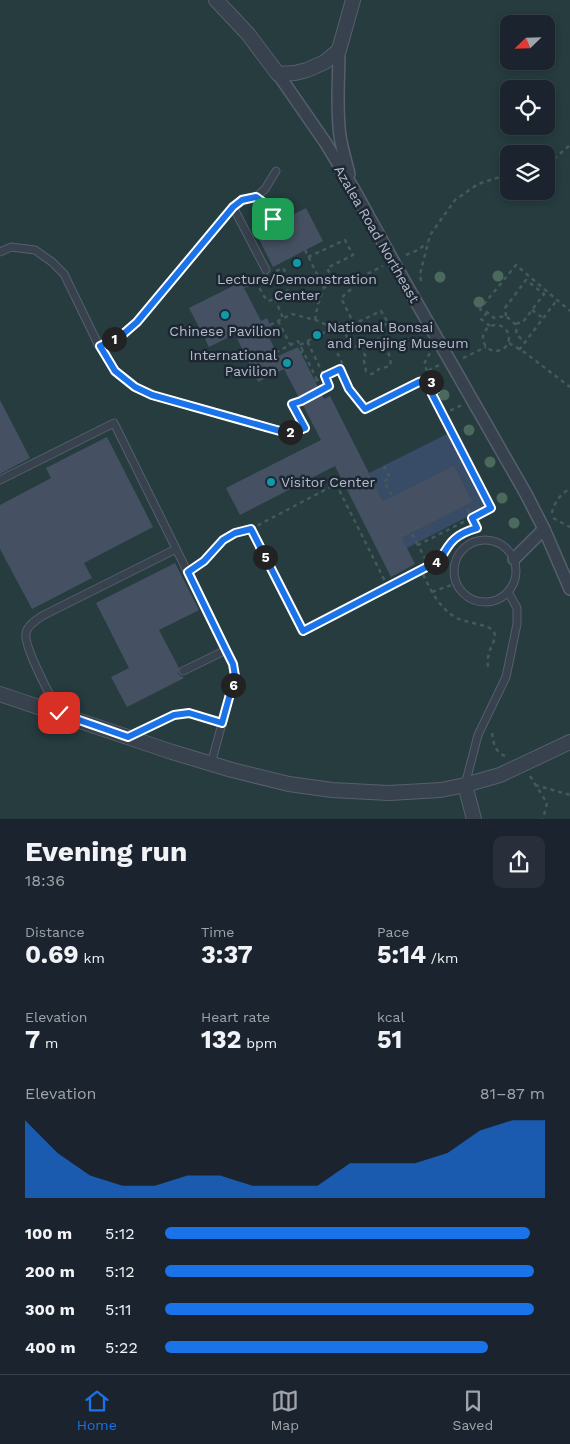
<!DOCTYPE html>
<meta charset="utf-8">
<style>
body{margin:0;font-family:"Work Sans",sans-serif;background:#282f3a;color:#f1f3f6;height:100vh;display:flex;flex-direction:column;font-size:19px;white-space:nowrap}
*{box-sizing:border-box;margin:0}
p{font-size:16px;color:#a0a4aa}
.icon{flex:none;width:28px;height:28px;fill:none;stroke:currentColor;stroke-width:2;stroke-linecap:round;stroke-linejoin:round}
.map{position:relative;height:819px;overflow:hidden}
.sheet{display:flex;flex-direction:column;background:#1b232e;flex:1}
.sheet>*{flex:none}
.needle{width:32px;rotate:247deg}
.buttons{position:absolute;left:500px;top:15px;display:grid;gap:10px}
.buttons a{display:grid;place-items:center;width:55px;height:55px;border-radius:10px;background:#1b232e;box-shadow:0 2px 8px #0003,0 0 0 1px #39404a;font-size:25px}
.pin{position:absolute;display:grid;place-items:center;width:42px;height:42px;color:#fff;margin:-21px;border-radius:10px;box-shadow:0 2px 8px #0006}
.km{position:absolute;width:25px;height:25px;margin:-12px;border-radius:50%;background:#222;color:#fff;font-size:14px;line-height:25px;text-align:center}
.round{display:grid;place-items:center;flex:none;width:52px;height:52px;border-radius:10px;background:#282f3a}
.overview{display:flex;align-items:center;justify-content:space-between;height:85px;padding:0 25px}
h1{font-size:28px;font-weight:700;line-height:38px}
.metrics{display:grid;grid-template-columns:repeat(3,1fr);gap:8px;height:85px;padding:5px 25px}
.metrics div{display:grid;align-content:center}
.metrics b{font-size:25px;font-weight:700}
.metrics small{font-size:14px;font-weight:400}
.metrics p{font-size:14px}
.chart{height:140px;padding:10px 25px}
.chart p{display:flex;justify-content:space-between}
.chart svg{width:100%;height:90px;margin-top:5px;fill:#1a73e8;opacity:.7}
ul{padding:0 25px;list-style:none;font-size:16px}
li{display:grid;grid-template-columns:80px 60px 1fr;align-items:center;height:38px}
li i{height:12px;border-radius:6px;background:#1a73e8}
.dock{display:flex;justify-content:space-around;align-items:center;height:70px;border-top:1px solid #39404a;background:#1b232e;font-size:14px;color:#a0a4aa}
.dock a{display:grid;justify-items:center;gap:2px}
.dock .current{color:#1a73e8}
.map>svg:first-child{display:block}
.green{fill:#263c3f;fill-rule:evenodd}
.water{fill:#394c67}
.building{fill:#455162}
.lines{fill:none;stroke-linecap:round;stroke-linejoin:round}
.service-casing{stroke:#565f6c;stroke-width:9}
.pedestrian-casing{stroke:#565f6c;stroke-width:14}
.minor-casing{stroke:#565f6c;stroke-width:16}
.path{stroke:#44595c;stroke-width:2.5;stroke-dasharray:4 4;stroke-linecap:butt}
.service{stroke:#38414e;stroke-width:7}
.pedestrian{stroke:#38414e;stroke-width:11}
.minor{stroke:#38414e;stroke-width:14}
.tree{fill:#4b6a5d}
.route-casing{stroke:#fff;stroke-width:10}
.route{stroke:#1a73e8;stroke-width:6}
.culture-dot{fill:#0f9aa8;stroke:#1d2633;stroke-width:2}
.labels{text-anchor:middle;stroke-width:5;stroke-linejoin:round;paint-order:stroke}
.street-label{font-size:14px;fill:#b4bcc9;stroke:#1d2633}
.poi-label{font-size:14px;fill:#b4bcc9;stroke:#1d2633}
</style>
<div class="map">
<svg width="570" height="819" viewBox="0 0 570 819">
<rect width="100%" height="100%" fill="#242f3e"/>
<path class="green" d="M0 0H570V819H0ZM509 24H546V61H509ZM509 89H546V126H509ZM509 154H546V191H509Z"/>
<polygon class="water" points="451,432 488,506 407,548 402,538 473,502 454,465 383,501 369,473"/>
<g class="building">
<polygon points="306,208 323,241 273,267 256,233"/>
<polygon points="241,282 261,321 267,318 272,330 267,333 278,356 298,347 324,399 330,396 383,501 454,465 473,502 402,538 415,564 391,577 335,466 240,515 226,488 321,440 284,369 258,382 235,334 209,347 189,308"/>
<polygon points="0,400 30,458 0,474"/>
<polygon points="107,437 153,527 84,563 92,578 32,609 0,549 0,505 51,478 46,468"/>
<polygon points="175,563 199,610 159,630 179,668 178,674 184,678 127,707 111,677 129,668 96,603"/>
</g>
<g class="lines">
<defs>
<g id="service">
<polyline points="256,197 265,203 273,219"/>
<polyline points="233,207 266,270"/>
<polyline points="0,252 11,247 35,250 52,262 64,274 99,346 115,371 135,387 152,395 280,431 293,433 305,428"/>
<polyline points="99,346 121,335 137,322 233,207 242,199 256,197 265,189 276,171"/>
<polyline points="0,480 114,423 233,664 235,676 211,764"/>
<circle cx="485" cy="571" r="31"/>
<polyline points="183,671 226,650"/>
<path d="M59 713C52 698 23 647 26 633 27 626 36 620 42 616L176 549"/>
<polyline points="129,736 174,715 189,713 222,723"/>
<polyline points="465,785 478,735 506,677 517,624 517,608 508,592"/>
</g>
<g id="pedestrian">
<path d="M339 50C339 79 336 108 340 136 342 149 346 162 349 174"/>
<polyline points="278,74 325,142 353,188 402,277 526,494 544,529 570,589"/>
<polyline points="514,559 544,529"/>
</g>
<g id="minor">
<polyline points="216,0 248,34 278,74 295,73 307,70 325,62 339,50 353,0"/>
<polyline points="0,694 172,752 232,770 289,784 332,790 389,793 441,790 465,785 500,775 570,742"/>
<polyline points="465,785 474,819"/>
</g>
</defs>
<use href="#service" class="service-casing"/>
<use href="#pedestrian" class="pedestrian-casing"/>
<use href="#minor" class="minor-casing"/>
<g class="path">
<polyline points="546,161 555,158 570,145"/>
<polyline points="305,250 324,288"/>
<polyline points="406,255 418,250 427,243"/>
<polyline points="308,257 345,240 353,255 327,268 334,282"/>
<polyline points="276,271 283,268 289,278 290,289 275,299 283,318"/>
<polyline points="256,281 263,295 268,301 275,299"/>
<polyline points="421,281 420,274 430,235 455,200 478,184 509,174"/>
<polyline points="244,287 260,279"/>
<polyline points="532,310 543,318"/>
<polyline points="486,313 487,312 494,318 506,316 515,324 517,335 525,342"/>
<polyline points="506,316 505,308 526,280 544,294 523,322 515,324"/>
<polyline points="315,320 318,304 324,288 341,279 361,277 383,266"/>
<polyline points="278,321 290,344"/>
<circle cx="496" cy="338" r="13"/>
<polyline points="253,325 257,332"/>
<polyline points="270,325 292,314 319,321 330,327"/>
<polyline points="490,326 481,319 486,314 480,309 516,265 570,311"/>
<polyline points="240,332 244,338 260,330"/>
<polyline points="509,343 524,352 570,387"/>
<polyline points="300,345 327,331"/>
<path d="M360 346 366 357 364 361 366 371 371 374 375 373 379 369 390 366C393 356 385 349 379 340"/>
<polyline points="519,350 557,300"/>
<polyline points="300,353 303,351 317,380"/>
<polyline points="269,356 271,359 264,363 260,355 267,352 269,356 298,341 303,351"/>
<polyline points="463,358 486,347"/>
<polyline points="340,369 344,367 327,331 330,327 339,323 352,345 358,347 368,342 379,340 373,330 388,323 381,311 354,324 341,298 358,283 361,277"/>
<polyline points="427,371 424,364 430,353"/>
<polyline points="315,381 340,369 349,389 365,409 419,382 429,380"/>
<polyline points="443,414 462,405"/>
<polyline points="301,419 292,404 301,401 329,386 307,341"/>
<polyline points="384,466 390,478 384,481 392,496"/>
<path d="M552 513C553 504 562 492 570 489"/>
<polyline points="553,518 570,527"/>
<polyline points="412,534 418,545"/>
<polyline points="430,566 440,560 449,544 464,532 477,528 466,506"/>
<path d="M196 567C207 559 214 546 224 539 233 533 242 531 251 529"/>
<path d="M421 570 429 566 418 545 491 508 432 391 436 389C433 383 426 379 427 371L439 365"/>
<path d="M388 587 336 484 251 529 303 631 421 570C429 587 438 607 455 617 464 623 490 624 494 632 497 640 490 646 489 654 487 659 488 664 488 669"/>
<polyline points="432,592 457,583"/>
<path d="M492 733C494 744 494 751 505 756"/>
<polyline points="530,776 547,803 543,819"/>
<polyline points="535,785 570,795"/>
</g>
<use href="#service" class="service"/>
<use href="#pedestrian" class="pedestrian"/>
<use href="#minor" class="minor"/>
</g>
<g class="tree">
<circle cx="498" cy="276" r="5.5"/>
<circle cx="440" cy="277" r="5.5"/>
<circle cx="479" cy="302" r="5.5"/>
<circle cx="266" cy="357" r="5.5"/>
<circle cx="444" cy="395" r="5.5"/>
<circle cx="469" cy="430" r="5.5"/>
<circle cx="490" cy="462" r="5.5"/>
<circle cx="502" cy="498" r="5.5"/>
<circle cx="514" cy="523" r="5.5"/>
</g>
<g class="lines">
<defs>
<path id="route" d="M59 713 128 737 174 715 189 713 222 723 235 676 233 664 226 650 188 572 204 561 223 540 235 533 251 529 303 631 440 560C450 541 456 534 477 528L472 518 491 508 432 394V391L436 389 433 384 429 380 419 382 365 409 349 389 340 369 325 376 329 386 301 401 292 404 305 428 293 433 280 431 152 395 135 387 115 371 100 346 121 336 137 322 233 207 242 200 256 197 264 203 273 219"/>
</defs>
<use href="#route" class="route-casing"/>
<use href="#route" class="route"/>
</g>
<g class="culture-dot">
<circle cx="297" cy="263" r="5"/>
<circle cx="225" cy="315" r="5"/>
<circle cx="317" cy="335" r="5"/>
<circle cx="287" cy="363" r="5"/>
<circle cx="271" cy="482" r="5"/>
</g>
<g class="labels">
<g class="street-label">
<text transform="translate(377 234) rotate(60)" y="5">Azalea Road Northeast</text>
</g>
<g class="poi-label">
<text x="297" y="284">Lecture/Demonstration<tspan x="297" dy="16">Center</tspan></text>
<text x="327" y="332" text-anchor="start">National Bonsai<tspan x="327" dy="16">and Penjing Museum</tspan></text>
<text x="225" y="336">Chinese Pavilion</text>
<text x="277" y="360" text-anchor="end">International<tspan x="277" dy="16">Pavilion</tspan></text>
<text x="281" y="487" text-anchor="start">Visitor Center</text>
</g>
</g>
</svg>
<div class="buttons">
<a><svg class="needle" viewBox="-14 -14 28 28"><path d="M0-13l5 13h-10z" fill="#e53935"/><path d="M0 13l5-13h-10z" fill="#a0a4aa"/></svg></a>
<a><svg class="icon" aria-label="locate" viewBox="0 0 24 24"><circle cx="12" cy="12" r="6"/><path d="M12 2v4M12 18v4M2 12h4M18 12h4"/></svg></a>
<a><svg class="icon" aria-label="layers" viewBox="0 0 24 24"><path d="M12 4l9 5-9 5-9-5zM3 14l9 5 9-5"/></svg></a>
</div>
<div class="pin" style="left:273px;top:219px;background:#1e9e55"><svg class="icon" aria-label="arrive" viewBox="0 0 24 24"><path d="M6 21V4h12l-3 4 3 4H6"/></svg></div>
<div class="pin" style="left:59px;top:713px;background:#d93025"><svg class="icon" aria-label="check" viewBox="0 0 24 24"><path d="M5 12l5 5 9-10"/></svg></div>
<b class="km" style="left:114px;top:339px">1</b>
<b class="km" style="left:290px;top:432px">2</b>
<b class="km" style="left:431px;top:382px">3</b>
<b class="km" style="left:436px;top:562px">4</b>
<b class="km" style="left:265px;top:557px">5</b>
<b class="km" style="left:233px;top:685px">6</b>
</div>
<section class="sheet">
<div class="overview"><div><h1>Evening run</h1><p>18:36</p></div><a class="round"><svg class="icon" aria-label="share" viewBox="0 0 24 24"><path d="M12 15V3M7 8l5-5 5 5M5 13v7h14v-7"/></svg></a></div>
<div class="metrics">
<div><p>Distance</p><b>0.69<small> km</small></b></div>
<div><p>Time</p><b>3:37</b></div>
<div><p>Pace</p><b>5:14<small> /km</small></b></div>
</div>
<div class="metrics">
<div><p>Elevation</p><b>7<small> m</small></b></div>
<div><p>Heart rate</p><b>132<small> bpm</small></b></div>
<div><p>kcal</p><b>51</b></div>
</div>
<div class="chart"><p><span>Elevation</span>81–87 m</p>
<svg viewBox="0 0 160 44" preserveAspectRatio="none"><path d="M0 44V6L10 22L20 33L30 38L40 38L50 33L60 33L70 38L80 38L90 38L100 27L110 27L120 27L130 22L140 11L150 6L160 6V44z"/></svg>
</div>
<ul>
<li><b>100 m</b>5:12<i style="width:96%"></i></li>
<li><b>200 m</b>5:12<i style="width:97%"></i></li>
<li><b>300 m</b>5:11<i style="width:97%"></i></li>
<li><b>400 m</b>5:22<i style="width:85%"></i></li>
</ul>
</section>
<nav class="dock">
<a class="current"><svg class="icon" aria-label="home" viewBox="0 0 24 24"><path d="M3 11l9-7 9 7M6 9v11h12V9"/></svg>Home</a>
<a><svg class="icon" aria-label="map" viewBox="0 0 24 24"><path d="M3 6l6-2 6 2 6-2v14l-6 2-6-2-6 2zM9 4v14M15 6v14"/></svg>Map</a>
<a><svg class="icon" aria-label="saved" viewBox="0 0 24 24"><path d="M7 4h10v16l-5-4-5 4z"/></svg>Saved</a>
</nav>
